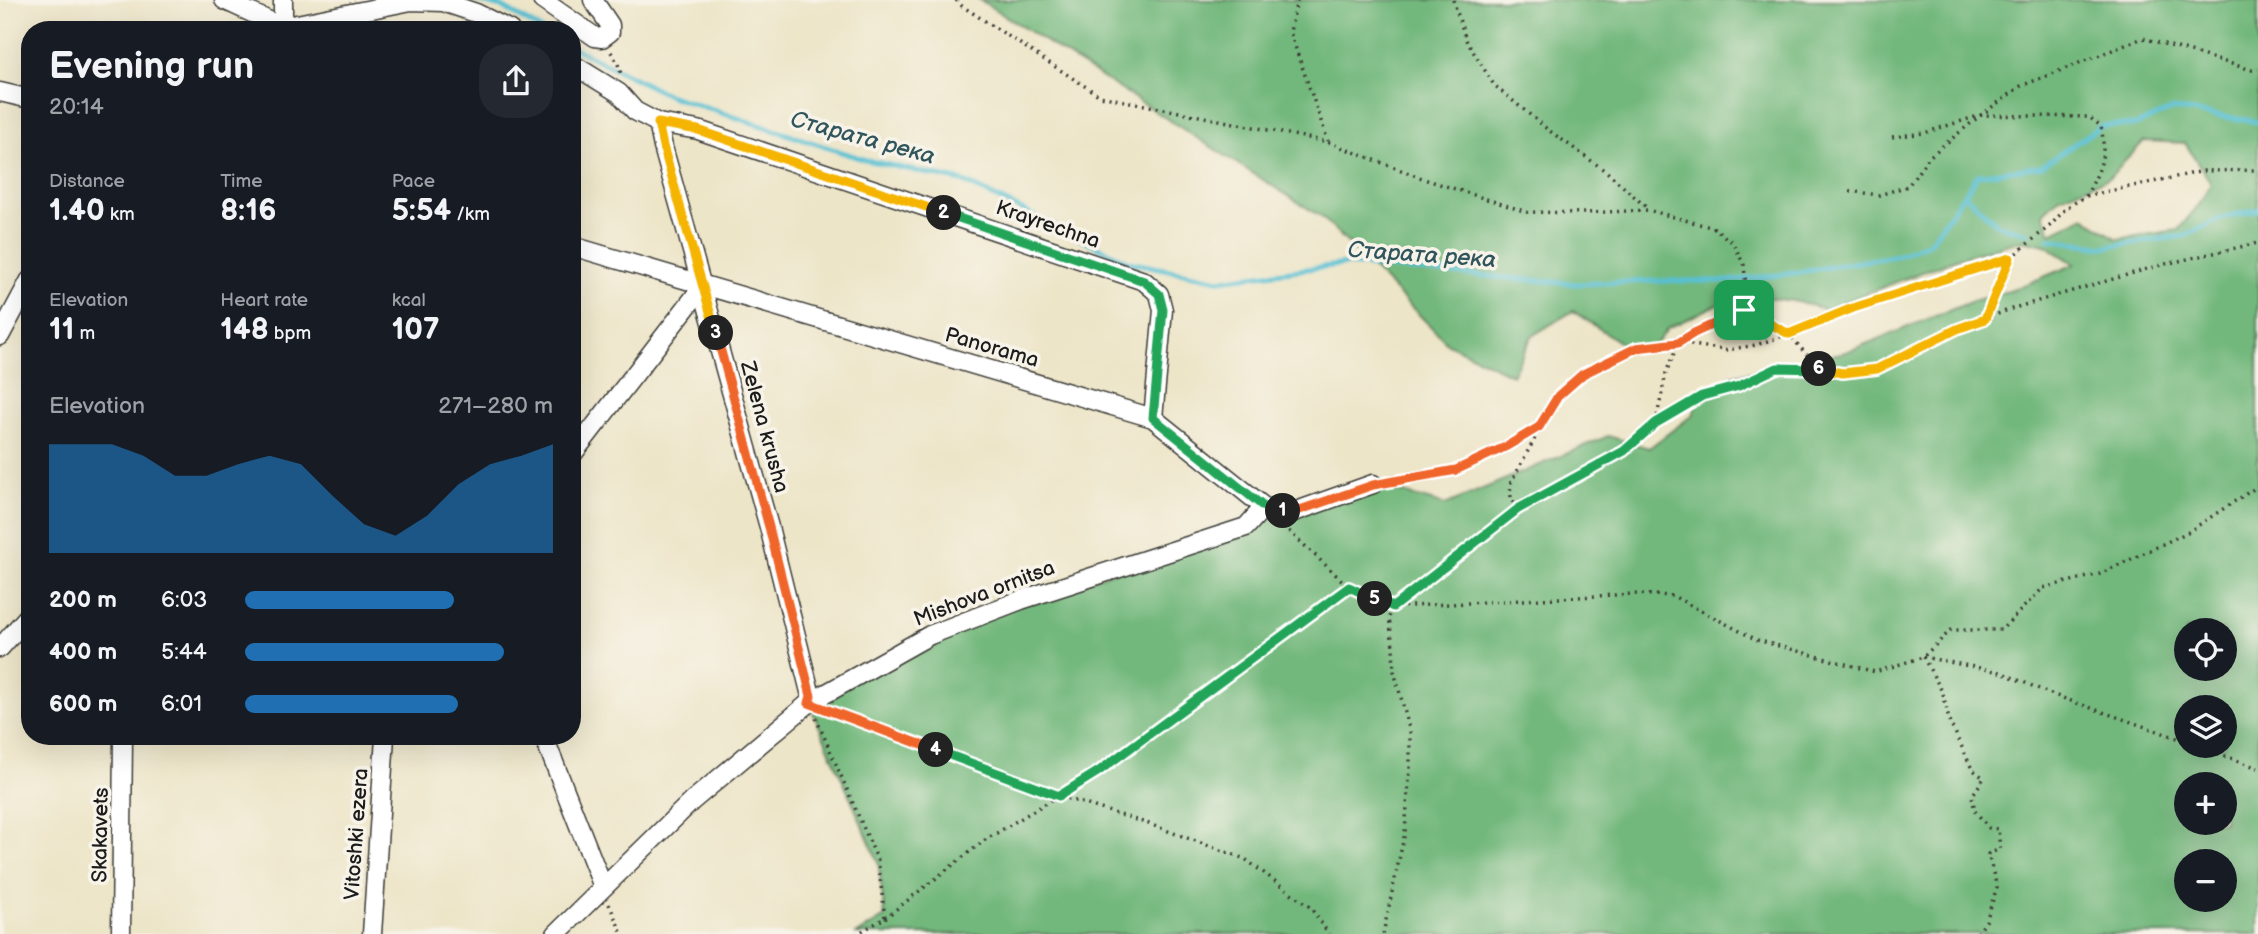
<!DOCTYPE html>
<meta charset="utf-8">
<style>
body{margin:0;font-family:"Balsamiq Sans",sans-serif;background:#242831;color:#f1f3f6;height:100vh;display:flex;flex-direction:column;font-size:26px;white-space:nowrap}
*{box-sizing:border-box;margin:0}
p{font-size:23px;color:#9ea1a6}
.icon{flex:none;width:38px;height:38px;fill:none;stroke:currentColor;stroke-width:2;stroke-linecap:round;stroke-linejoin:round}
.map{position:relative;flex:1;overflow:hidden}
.drawer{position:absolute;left:21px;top:21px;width:560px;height:724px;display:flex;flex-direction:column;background:#171b24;border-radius:28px;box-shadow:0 7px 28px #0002}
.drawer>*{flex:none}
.buttons{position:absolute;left:2174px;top:618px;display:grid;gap:14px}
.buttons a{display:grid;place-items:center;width:63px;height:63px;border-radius:50%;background:#171b24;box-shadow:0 7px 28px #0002;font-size:35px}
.pin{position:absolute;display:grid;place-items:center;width:60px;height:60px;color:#fff;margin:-30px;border-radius:14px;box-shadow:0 4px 10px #0006}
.km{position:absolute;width:35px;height:35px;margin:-18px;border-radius:50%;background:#222;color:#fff;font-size:19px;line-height:35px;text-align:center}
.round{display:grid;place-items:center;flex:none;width:74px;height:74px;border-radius:28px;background:#242831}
.overview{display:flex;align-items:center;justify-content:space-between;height:119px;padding:0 28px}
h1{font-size:38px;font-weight:600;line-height:52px}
.stats{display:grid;grid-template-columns:repeat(3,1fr);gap:10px;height:119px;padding:7px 28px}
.stats div{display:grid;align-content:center}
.stats b{font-size:30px;font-weight:600}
.stats small{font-size:19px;font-weight:400}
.stats p{font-size:19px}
.chart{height:196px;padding:14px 28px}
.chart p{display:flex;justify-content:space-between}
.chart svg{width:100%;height:126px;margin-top:7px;fill:#1f6fb2;opacity:.7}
ul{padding:0 28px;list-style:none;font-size:23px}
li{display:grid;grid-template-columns:112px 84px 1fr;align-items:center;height:52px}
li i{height:18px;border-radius:9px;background:#1f6fb2}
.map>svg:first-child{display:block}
.forest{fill:#72b87c;stroke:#476a4c;stroke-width:2;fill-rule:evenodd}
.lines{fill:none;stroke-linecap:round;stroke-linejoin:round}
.stream{stroke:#56c0d3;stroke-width:5}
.minor-casing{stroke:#3b3a36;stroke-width:21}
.path{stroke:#3b3a36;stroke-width:3.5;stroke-dasharray:2 5;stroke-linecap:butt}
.minor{stroke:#fff;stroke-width:18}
.split-1-casing{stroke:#fff;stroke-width:14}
.split-2-casing{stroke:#fff;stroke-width:14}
.split-3-casing{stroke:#fff;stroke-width:14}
.split-4-casing{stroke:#fff;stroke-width:14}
.split-5-casing{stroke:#fff;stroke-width:14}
.split-6-casing{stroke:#fff;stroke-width:14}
.split-7-casing{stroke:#fff;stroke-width:14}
.split-1{stroke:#f0652b;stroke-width:9}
.split-2{stroke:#22a559;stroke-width:9}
.split-3{stroke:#f5b400;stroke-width:9}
.split-4{stroke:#f0652b;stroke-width:9}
.split-5{stroke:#22a559;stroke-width:9}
.split-6{stroke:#22a559;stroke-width:9}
.split-7{stroke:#f5b400;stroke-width:9}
.labels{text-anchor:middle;stroke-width:7;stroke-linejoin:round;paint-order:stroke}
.street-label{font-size:21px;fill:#1c1c1c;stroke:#f7f3e8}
.water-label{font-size:23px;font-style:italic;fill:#30555c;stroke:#f7f3e8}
</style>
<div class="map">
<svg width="2258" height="934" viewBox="0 0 2258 934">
<rect width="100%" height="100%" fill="#f7f3e8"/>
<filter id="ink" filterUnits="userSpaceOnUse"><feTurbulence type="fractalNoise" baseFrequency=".0143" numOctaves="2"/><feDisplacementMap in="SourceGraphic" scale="14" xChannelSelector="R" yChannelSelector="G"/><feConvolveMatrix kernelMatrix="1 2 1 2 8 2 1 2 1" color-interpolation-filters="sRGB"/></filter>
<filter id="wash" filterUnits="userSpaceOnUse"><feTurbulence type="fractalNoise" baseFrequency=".00686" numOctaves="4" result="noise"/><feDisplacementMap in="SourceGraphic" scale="28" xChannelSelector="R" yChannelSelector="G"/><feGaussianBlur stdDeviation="1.57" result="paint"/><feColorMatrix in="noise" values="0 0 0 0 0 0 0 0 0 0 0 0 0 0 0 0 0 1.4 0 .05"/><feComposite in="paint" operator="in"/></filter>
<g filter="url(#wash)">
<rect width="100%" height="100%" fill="#ede5c8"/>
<path class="forest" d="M980 0H2258V934H857L885 917 878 861 809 703 930 635 1245 527 1264 507 1373 484 1445 505 1608 436 1649 448 1694 414 1695 398 1731 376 1846 352 1973 301 2012 290 2075 264 2045 245 2023 240 1956 259 1826 309 1793 301 1740 294 1668 328 1653 348 1624 345 1573 311 1532 336 1512 375 1448 344 1323 218ZM2144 141 2185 143 2211 183 2199 205 2178 230 2117 239 2084 217 2051 233 2043 213 2060 197 2109 178ZM2186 630H2224V668H2186ZM2186 707H2224V746H2186ZM2186 784H2224V822H2186ZM2186 861H2224V900H2186Z"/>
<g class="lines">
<g class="stream">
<polyline points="473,0 502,7 542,30"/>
<polyline points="572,47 670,96 866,160 962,181 1129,262 1219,280 1347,264 1577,284 1651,281 1730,281 1794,273 1900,255 1930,242 1978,175 2042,166 2101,126 2136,125 2173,109 2258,122"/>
<polyline points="1964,194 1998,225 2027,233"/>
<polyline points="2049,239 2104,247 2184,236 2225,217 2258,210"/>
</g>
</g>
</g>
<g filter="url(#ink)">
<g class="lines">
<defs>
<g id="minor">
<polyline points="224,0 282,27 411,1 443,2 476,13 510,30"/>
<polyline points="542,0 595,37 602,38 610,32 610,25 593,0"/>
<polyline points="283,30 283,0"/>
<polyline points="572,64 619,93 635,111 658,123 698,130 1144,281 1159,294 1163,310 1153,418"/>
<polyline points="0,92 30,99"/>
<polyline points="658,123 663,147 769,527 811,696 809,703"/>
<polyline points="572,246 1153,418 1264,507 1291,513 1373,484"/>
<polyline points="0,336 30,280"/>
<polyline points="572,455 703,286"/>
<polyline points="0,648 30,614"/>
<polyline points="544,737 603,887"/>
<polyline points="121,934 123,737"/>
<polyline points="372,934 385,737"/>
<polyline points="556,934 692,801 809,703 930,635 1021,600 1246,527 1264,507"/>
</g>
</defs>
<use href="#minor" class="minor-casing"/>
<g class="path">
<polyline points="956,0 962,6 1100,96 1328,142 1427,180 1527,212 1585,213 1648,210 1714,228 1733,243 1744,265 1747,298 1743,311 1694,333 1678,343 1726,350 1756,345 1789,334 1853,308 2010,258 2051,225 2066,208 2086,196 2204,171 2258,170"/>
<polyline points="1297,0 1290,32 1328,141"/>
<polyline points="1453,0 1466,40 1494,85 1547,129 1607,172 1647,208"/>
<polyline points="611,52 618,64 621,74"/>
<polyline points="1892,137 1924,133 1981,115 2021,86 2143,38 2252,70 2258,69"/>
<path d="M1850 191 1879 195 1908 186 1929 157 1981 115 2089 117 2101 126C2107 157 2100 170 2086 196"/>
<polyline points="1744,311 1789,334 1818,368"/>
<polyline points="1985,318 2010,258"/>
<polyline points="1389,482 1456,470 1507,446 1537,428"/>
<polyline points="1518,509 1511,498 1510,484 1558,396 1583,374 1636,348 1678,343 1666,373 1656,422"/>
<polyline points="1289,531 1349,587"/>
<polyline points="1923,657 1943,693 1950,725 1954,730 1972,769 1984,778 1972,796 1975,811 1989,828 1998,829 2000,849 1988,854 1997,887 1986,921 1977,934"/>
<polyline points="1923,657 2000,672 2051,694 2186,741"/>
<polyline points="831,711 1059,796 1149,824 1245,859 1310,907 1329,934"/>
<polyline points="816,718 878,861 885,918 857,934"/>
<polyline points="2198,746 2258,768"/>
<polyline points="609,904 622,934"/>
<polyline points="885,918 985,840 1099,771 1349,587 1393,607 1634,594 1673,596 1757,640 1875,672 1923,657 1951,630 2001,630 2043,588 2100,574 2188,532 2258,486"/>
<polyline points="1383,934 1405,832 1410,768 1410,732 1394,671 1393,646 1389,617 1393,607 1518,509 1624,451 1656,423 1702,396 1739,386 1777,368 1818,368 1842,373 1877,369 1957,329 2014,308 2161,265 2258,243"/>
</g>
<use href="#minor" class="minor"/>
</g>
</g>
<g class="lines" filter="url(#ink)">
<defs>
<polyline id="split-1" points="1283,511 1291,513 1373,485 1456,470 1507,446 1539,427 1558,396 1583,374 1636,348 1678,343 1694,333 1744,310"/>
<polyline id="split-2" points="944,213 1144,281 1159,294 1163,310 1153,418 1264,507 1283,511"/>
<polyline id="split-3" points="716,333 663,146 658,123 698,130 944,213"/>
<polyline id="split-4" points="716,333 769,527 811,696 809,703 936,750"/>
<polyline id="split-5" points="936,750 1059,796 1099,771 1349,587 1375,599"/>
<polyline id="split-6" points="1375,599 1393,607 1518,509 1624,451 1656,423 1702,396 1739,386 1777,368 1819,369"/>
<polyline id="split-7" points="1744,310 1789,334 1853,308 2010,258 1985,319 1957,329 1877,369 1843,373 1819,369"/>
</defs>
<use href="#split-1" class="split-1-casing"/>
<use href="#split-2" class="split-2-casing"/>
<use href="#split-3" class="split-3-casing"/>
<use href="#split-4" class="split-4-casing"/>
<use href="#split-5" class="split-5-casing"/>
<use href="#split-6" class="split-6-casing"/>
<use href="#split-7" class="split-7-casing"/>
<use href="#split-1" class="split-1"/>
<use href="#split-2" class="split-2"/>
<use href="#split-3" class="split-3"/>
<use href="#split-4" class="split-4"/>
<use href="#split-5" class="split-5"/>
<use href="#split-6" class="split-6"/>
<use href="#split-7" class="split-7"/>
</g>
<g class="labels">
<g class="street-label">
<text transform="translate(1048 224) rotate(19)" y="7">Krayrechna</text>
<text transform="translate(992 347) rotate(16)" y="7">Panorama</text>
<text transform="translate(765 427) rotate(75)" y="7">Zelena krusha</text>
<text transform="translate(984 593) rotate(-21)" y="7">Mishova ornitsa</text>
<text transform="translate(356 834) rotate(-86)" y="7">Vitoshki ezera</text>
<text transform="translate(100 835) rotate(-89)" y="7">Skakavets</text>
</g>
<g class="water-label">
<text transform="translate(863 137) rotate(15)" y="8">Старата река</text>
<text transform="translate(1422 254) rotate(4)" y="8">Старата река</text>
</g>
</g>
</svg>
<div class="buttons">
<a><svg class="icon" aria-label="locate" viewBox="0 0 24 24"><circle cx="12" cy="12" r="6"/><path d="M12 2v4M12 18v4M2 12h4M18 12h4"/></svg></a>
<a><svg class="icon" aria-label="layers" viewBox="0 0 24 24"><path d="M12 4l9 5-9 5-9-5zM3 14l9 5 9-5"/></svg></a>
<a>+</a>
<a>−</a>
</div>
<div class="pin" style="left:1744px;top:310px;background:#1e9e55"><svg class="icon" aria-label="arrive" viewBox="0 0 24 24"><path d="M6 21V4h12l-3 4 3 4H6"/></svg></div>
<b class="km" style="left:1283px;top:511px">1</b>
<b class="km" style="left:944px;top:213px">2</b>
<b class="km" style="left:716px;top:333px">3</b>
<b class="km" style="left:936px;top:750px">4</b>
<b class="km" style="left:1375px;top:599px">5</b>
<b class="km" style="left:1819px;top:369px">6</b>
<section class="drawer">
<div class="overview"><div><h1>Evening run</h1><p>20:14</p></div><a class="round"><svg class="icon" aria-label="share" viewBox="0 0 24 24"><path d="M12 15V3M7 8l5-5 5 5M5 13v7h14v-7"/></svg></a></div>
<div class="stats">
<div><p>Distance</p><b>1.40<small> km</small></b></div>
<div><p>Time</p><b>8:16</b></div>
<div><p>Pace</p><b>5:54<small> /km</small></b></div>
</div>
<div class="stats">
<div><p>Elevation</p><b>11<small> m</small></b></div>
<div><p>Heart rate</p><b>148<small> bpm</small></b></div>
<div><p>kcal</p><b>107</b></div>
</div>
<div class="chart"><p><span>Elevation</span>271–280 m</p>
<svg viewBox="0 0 160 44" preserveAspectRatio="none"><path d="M0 44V6L10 6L20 6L30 10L40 17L50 17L60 13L70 10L80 13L90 24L100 34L110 38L120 31L130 20L140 13L150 10L160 6V44z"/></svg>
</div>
<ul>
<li><b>200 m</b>6:03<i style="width:68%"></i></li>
<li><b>400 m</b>5:44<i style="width:84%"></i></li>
<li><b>600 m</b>6:01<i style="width:69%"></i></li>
</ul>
</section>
</div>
